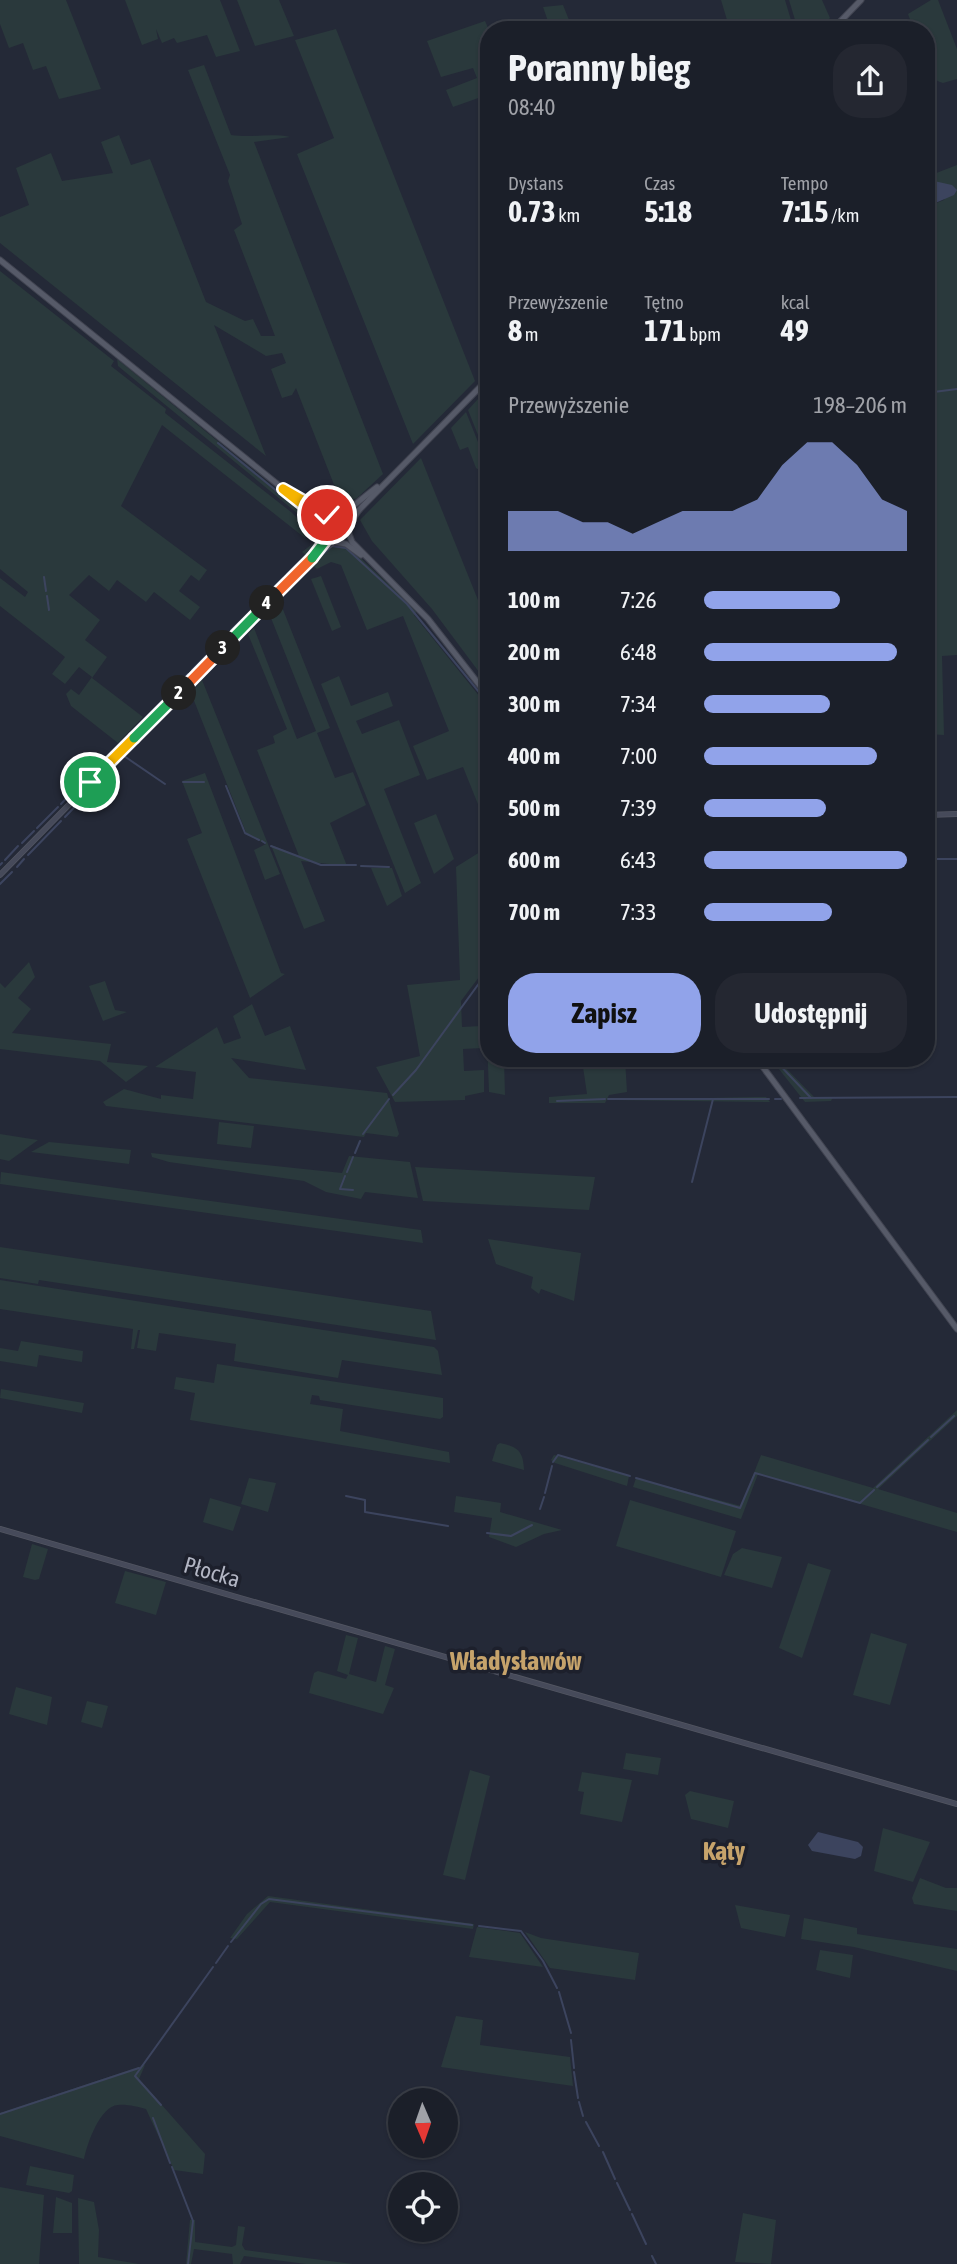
<!DOCTYPE html>
<html lang="pl">
<meta charset="utf-8">
<style>
body{margin:0;font-family:"Asap Condensed",sans-serif;background:#242731;color:#f1f3f6;height:100vh;display:flex;flex-direction:column;font-size:26px;white-space:nowrap}
*{box-sizing:border-box;margin:0}
p{font-size:23px;color:#a0a2a8}
.icon{flex:none;width:38px;height:38px;fill:none;stroke:currentColor;stroke-width:2;stroke-linecap:round;stroke-linejoin:round}
.map{position:relative;flex:1;overflow:hidden}
.drawer{position:absolute;left:480px;top:21px;width:455px;height:1046px;display:flex;flex-direction:column;background:#1b1f29;border-radius:28px;box-shadow:0 2px 5px #0004,0 0 0 2px #393d46}
.drawer>*{flex:none}
.needle{width:46px;rotate:178deg}
.buttons{position:absolute;left:388px;top:2088px;display:grid;gap:14px}
.buttons a{display:grid;place-items:center;width:70px;height:70px;border-radius:50%;background:#1b1f29;box-shadow:0 2px 5px #0004,0 0 0 2px #393d46;font-size:35px}
.pin{position:absolute;display:grid;place-items:center;width:60px;height:60px;color:#fff;margin:-30px;border:4px solid #fff;border-radius:50%;box-shadow:0 2px 7px #0007}
.km{position:absolute;width:35px;height:35px;margin:-18px;border-radius:50%;background:#222;color:#fff;font-size:19px;line-height:35px;text-align:center}
.round{display:grid;place-items:center;flex:none;width:74px;height:74px;border-radius:28px;background:#242731}
.overview{display:flex;align-items:center;justify-content:space-between;height:119px;padding:0 28px}
h1{font-size:38px;font-weight:700;line-height:52px}
.figures{display:grid;grid-template-columns:repeat(3,1fr);gap:10px;height:119px;padding:7px 28px}
.figures div{display:grid;align-content:center}
.figures b{font-size:30px;font-weight:700}
.figures small{font-size:19px;font-weight:400}
.figures p{font-size:19px}
.chart{height:196px;padding:14px 28px}
.chart p{display:flex;justify-content:space-between}
.chart svg{width:100%;height:126px;margin-top:7px;fill:#91a3ea;opacity:.7}
.cta{display:flex;gap:14px;margin-top:auto;padding:14px 28px}
.cta a{flex:1;height:80px;border-radius:28px;background:#91a3ea;color:#111;font-size:28px;font-weight:700;line-height:80px;text-align:center}
.cta a+a{background:#242731;color:#f1f3f6}
ul{padding:0 28px;list-style:none;font-size:23px}
li{display:grid;grid-template-columns:112px 84px 1fr;align-items:center;height:52px}
li i{height:18px;border-radius:9px;background:#91a3ea}
.map>svg:first-child{display:block}
.green{fill:#2a393c}
.water{fill:#3c445e}
.lines{fill:none;stroke-linecap:round;stroke-linejoin:round}
.stream{stroke:#3c445e;stroke-width:2}
.secondary-casing{stroke:#535662;stroke-width:6}
.primary-casing{stroke:#414451;stroke-width:7}
.secondary{stroke:#464a5a;stroke-width:4.5}
.primary{stroke:#565a68;stroke-width:5}
.split-1-casing{stroke:#fff;stroke-width:14}
.split-2-casing{stroke:#fff;stroke-width:14}
.split-3-casing{stroke:#fff;stroke-width:14}
.split-4-casing{stroke:#fff;stroke-width:14}
.split-5-casing{stroke:#fff;stroke-width:14}
.split-6-casing{stroke:#fff;stroke-width:14}
.split-7-casing{stroke:#fff;stroke-width:14}
.split-8-casing{stroke:#fff;stroke-width:14}
.split-1{stroke:#f5b400;stroke-width:9}
.split-2{stroke:#22a559;stroke-width:9}
.split-3{stroke:#f0652b;stroke-width:9}
.split-4{stroke:#22a559;stroke-width:9}
.split-5{stroke:#f0652b;stroke-width:9}
.split-6{stroke:#22a559;stroke-width:9}
.split-7{stroke:#f5b400;stroke-width:9}
.split-8{stroke:#f5b400;stroke-width:9}
.labels{text-anchor:middle;stroke-width:7;stroke-linejoin:round;paint-order:stroke}
.street-label{font-size:23px;fill:#b3b6c4;stroke:#1d202c}
.quarter-label{font-size:26px;font-weight:bold;fill:#c6a36b;stroke:#1d202c}
</style>
<div class="map">
<svg width="957" height="2264" viewBox="0 0 957 2264">
<rect width="100%" height="100%" fill="#242937"/>
<g class="green">
<polygon points="0,0 66,0 101,89 59,99 46,66 33,70 23,43 9,48 0,24"/>
<polygon points="125,0 220,0 240,51 216,57 207,35 177,43 174,38 162,43 156,29 158,39 142,45"/>
<polygon points="237,0 279,0 294,36 255,46"/>
<polygon points="721,0 785,0 794,30 730,30"/>
<polygon points="789,0 822,0 830,18 818,30 798,30"/>
<path d="M931 0H938L957 49V79L943 83C922 78 926 46 926 30H914L908 14Z"/>
<polygon points="563,5 573,30 551,30 543,7"/>
<polygon points="485,21 489,30 488,107 484,96 453,107 446,90 477,78 473,68 441,77 427,41"/>
<polygon points="336,29 475,381 413,444 297,154 334,138 295,40"/>
<path d="M204 65 231 135C252 138 270 133 290 137L254 142 383 474 357 498 342 505 296 388 292 395 282 398 271 369 286 363 282 353 266 356 214 325 266 456 0 243V217L29 205 16 168 51 153 62 181 113 173 101 142 119 135 131 165 150 159 206 302 245 321 253 319 261 336H275L234 230 242 224 228 181 230 175 188 70Z"/>
<polygon points="957,165 957,655 942,656 944,735 926,734 926,207 944,200 948,186 934,181 926,184 926,177"/>
<path d="M0 271 114 361 111 366 166 409 165 413 291 512C299 520 309 526 305 538L162 425 121 506 207 570 199 581 191 575 179 591 200 607 190 620 154 592 146 602 117 580 109 591 89 575 69 595 100 620 85 640 107 657 92 678 143 717 118 743 71 706 66 694 71 689 79 695 92 677 79 667 65 684 52 674 65 657 0 606V578L25 597 28 592 0 569Z"/>
<path d="M117 359 319 524C329 539 318 547 308 557L302 552 316 541 314 527 118 366Z"/>
<polygon points="478,399 484,401 488,412 488,460 468,410"/>
<polygon points="466,412 488,467 488,475 476,468 468,447 460,450 451,428"/>
<polygon points="421,458 488,625 488,684 432,609 372,541 360,520"/>
<polygon points="332,545 344,546 354,552 417,611 414,615 488,707 488,829 463,767 427,780 413,746 449,731 403,616 367,630 341,565 331,562 317,569 312,565"/>
<polygon points="321,576 341,627 332,631 311,579"/>
<polygon points="280,602 330,728 317,733 335,778 353,772 366,805 330,823 347,866 301,861 325,921 304,929 271,845 299,856 257,750 275,743 273,736 287,729 248,634 254,628 297,739 316,731 269,613"/>
<polygon points="339,676 351,706 388,692 393,706 356,721 362,734 399,720 420,775 384,789 421,883 405,893 321,684"/>
<polygon points="202,680 280,874 265,880 254,850 266,844 247,835 191,693"/>
<polygon points="205,773 281,973 285,974 250,998 187,839 202,833 182,781"/>
<polygon points="436,814 454,859 434,874 414,823"/>
<polygon points="488,847 488,965 461,1001 462,1027 481,1026 482,1048 463,1049 464,1071 484,1070 484,1092 465,1096 465,1100 395,1102 376,1067 420,1056 407,985 460,980 456,867"/>
<polygon points="371,868 392,868 402,896 387,906"/>
<polygon points="29,962 35,977 18,998 31,1009 12,1033 111,1044 107,1062 148,1066 126,1082 100,1061 0,1049 0,983 5,988"/>
<polygon points="105,981 115,1010 127,1012 103,1021 89,986"/>
<polygon points="488,982 488,1059 504,1059 505,1095 489,1092 485,987"/>
<polygon points="252,1004 265,1036 290,1026 306,1070 231,1058 249,1078 387,1093 399,1134 397,1137 366,1133 364,1137 106,1106 103,1102 124,1089 161,1099 161,1095 193,1099 196,1072 155,1067 217,1027 224,1044 241,1038 233,1016"/>
<polygon points="585,1059 625,1059 627,1092 609,1095 605,1103 549,1103 549,1097 587,1094 583,1067"/>
<polygon points="771,1059 777,1059 814,1097 833,1097 831,1101 805,1102"/>
<polygon points="754,1097 766,1097 770,1102 614,1100"/>
<polygon points="219,1122 254,1126 251,1148 217,1144"/>
<polygon points="0,1134 38,1140 9,1161 0,1159"/>
<polygon points="49,1142 131,1150 129,1164 31,1152"/>
<polygon points="151,1153 342,1173 349,1156 410,1162 418,1198 365,1192 361,1199 326,1192 304,1181 169,1162 152,1157"/>
<polygon points="415,1167 595,1177 589,1210 423,1201"/>
<polygon points="1,1172 421,1230 423,1243 0,1184"/>
<polygon points="488,1239 581,1253 574,1301 541,1289 539,1294 531,1288 533,1277 496,1264"/>
<polygon points="0,1247 431,1311 436,1340 39,1280 38,1284 0,1278"/>
<polygon points="0,1280 434,1347 438,1351 442,1375 342,1360 338,1378 234,1361 236,1344 159,1333 156,1351 137,1348 140,1330 138,1330 134,1349 131,1349 133,1329 0,1309"/>
<polygon points="21,1341 83,1351 82,1362 39,1355 37,1367 0,1361 0,1348 18,1351"/>
<polygon points="217,1364 443,1398 443,1417 440,1419 320,1400 319,1396 312,1395 310,1404 343,1409 340,1431 449,1452 450,1463 190,1420 195,1393 174,1389 176,1377 214,1383"/>
<polygon points="1,1389 84,1403 82,1413 0,1398"/>
<polygon points="957,1410 957,1416 878,1489 957,1513 957,1532 758,1474 741,1519 633,1487 636,1478 741,1506 761,1455 873,1488"/>
<path d="M500 1443C518 1447 523 1451 524 1470L492 1461 497 1445Z"/>
<polygon points="554,1455 629,1476 627,1486 555,1463 551,1460"/>
<polygon points="249,1478 276,1483 268,1512 241,1504"/>
<polygon points="456,1496 501,1503 500,1512 562,1530 544,1534 516,1547 489,1537 492,1518 454,1512"/>
<polygon points="210,1498 241,1507 233,1531 203,1522"/>
<polygon points="630,1500 736,1531 721,1577 616,1546"/>
<polygon points="32,1544 48,1549 39,1579 35,1580 23,1577"/>
<polygon points="742,1548 782,1557 772,1588 724,1575 733,1554"/>
<polygon points="808,1563 831,1570 802,1658 779,1648"/>
<polygon points="125,1571 166,1582 156,1615 115,1603"/>
<polygon points="871,1633 907,1644 890,1705 853,1695"/>
<polygon points="346,1635 358,1638 349,1674 376,1682 385,1646 395,1649 385,1685 394,1688 383,1714 309,1693 314,1673 318,1671 346,1679 348,1675 337,1671"/>
<polygon points="16,1687 52,1697 47,1725 9,1714"/>
<polygon points="87,1701 108,1706 102,1728 81,1722"/>
<polygon points="626,1753 661,1758 658,1775 623,1769"/>
<polygon points="470,1770 490,1776 465,1880 443,1875"/>
<polygon points="582,1772 632,1780 622,1822 580,1814 584,1792 578,1791"/>
<polygon points="690,1791 734,1801 728,1828 691,1819 685,1795"/>
<polygon points="883,1828 930,1842 913,1882 874,1871"/>
<polygon points="920,1878 946,1888 957,1888 957,1911 914,1904 912,1898"/>
<polygon points="268,1896 474,1924 473,1929 270,1902 237,1939 230,1938 247,1914"/>
<polygon points="735,1905 790,1915 785,1937 741,1928"/>
<polygon points="804,1918 857,1928 857,1934 957,1949 957,1971 854,1947 801,1939"/>
<polygon points="477,1927 520,1933 543,1967 469,1957"/>
<polygon points="525,1932 541,1938 639,1953 635,1980 550,1968"/>
<polygon points="820,1950 853,1955 850,1978 816,1970"/>
<polygon points="456,2016 483,2020 480,2045 570,2057 573,2086 441,2067"/>
<path d="M145 2065 139 2079 205 2154 203 2174 174 2170 146 2109C138 2107 127 2104 118 2105 100 2106 87 2144 84 2159L0 2136V2113Z"/>
<polygon points="30,2166 74,2175 72,2191 69,2193 26,2185"/>
<polygon points="0,2187 44,2195 39,2264 0,2264"/>
<polygon points="56,2197 72,2203 72,2233 53,2233"/>
<polygon points="78,2198 94,2202 99,2230 98,2257 139,2264 79,2264"/>
<polygon points="743,2213 776,2220 771,2264 735,2262"/>
<polygon points="190,2220 195,2220 195,2242 232,2247 236,2245 238,2226 245,2227 242,2245 245,2250 353,2264 306,2264 244,2256 240,2264 233,2264 232,2254 194,2249 191,2264 186,2264"/>
</g>
<g class="water">
<polygon points="934,181 952,185 957,190 954,195 926,207 926,184"/>
<polygon points="818,1832 858,1842 863,1847 861,1856 855,1859 812,1851 808,1845"/>
</g>
<g class="lines">
<g class="stream">
<polyline points="926,393 957,389"/>
<polyline points="218,443 317,524 318,540 305,557"/>
<polyline points="312,564 332,546 346,548 407,604 488,703"/>
<polyline points="307,570 307,569"/>
<polyline points="287,574 300,561"/>
<polyline points="44,577 46,591"/>
<polyline points="292,585 304,573"/>
<polyline points="47,596 49,610"/>
<polyline points="281,596 290,587"/>
<polyline points="255,606 283,578"/>
<polyline points="261,616 277,601"/>
<polyline points="231,630 251,611"/>
<polyline points="245,633 257,621"/>
<polyline points="219,642 228,634"/>
<polyline points="228,650 242,636"/>
<polyline points="209,653 216,645"/>
<polyline points="211,668 223,655"/>
<polyline points="192,670 206,656"/>
<polyline points="165,698 188,674"/>
<polyline points="177,702 206,673"/>
<polyline points="150,729 172,707"/>
<polyline points="124,756 165,784"/>
<polyline points="115,765 145,734"/>
<polyline points="183,782 204,782"/>
<polyline points="78,786 161,702"/>
<polyline points="226,786 245,833 259,840"/>
<polyline points="61,804 73,791"/>
<polyline points="65,817 90,791"/>
<polyline points="37,828 58,807"/>
<polyline points="262,841 265,843"/>
<polyline points="22,843 34,831"/>
<polyline points="271,846 321,865 356,865"/>
<polyline points="28,855 61,821"/>
<polyline points="926,859 957,859"/>
<polyline points="5,860 18,846"/>
<polyline points="0,865 2,863"/>
<polyline points="361,866 389,867"/>
<polyline points="17,867 24,859"/>
<polyline points="0,884 12,872"/>
<polyline points="774,1059 811,1098"/>
<polyline points="393,1095 416,1070 488,971"/>
<polyline points="800,1098 957,1097"/>
<polyline points="608,1099 769,1099"/>
<polyline points="775,1099 781,1099"/>
<polyline points="557,1101 605,1099"/>
<polyline points="363,1134 389,1099"/>
<polyline points="355,1153 360,1141"/>
<polyline points="347,1172 353,1157"/>
<polyline points="345,1176 340,1189 353,1190"/>
<polyline points="692,1182 713,1099"/>
<polyline points="931,1437 954,1416"/>
<polyline points="553,1462 558,1455 630,1476"/>
<polyline points="636,1478 740,1508 755,1473 860,1503 874,1490"/>
<polyline points="877,1487 928,1440"/>
<polyline points="545,1493 552,1466"/>
<polyline points="346,1496 365,1500 365,1512 448,1526"/>
<polyline points="540,1509 544,1497"/>
<polyline points="487,1533 511,1536 532,1525"/>
<polyline points="479,1926 521,1931 543,1961 557,1988"/>
<polyline points="231,1942 261,1904 269,1899 472,1925"/>
<polyline points="216,1963 228,1946"/>
<polyline points="559,1992 571,2033"/>
<polyline points="571,2040 574,2068"/>
<polyline points="574,2072 578,2098"/>
<polyline points="579,2102 583,2116"/>
<polyline points="161,2105 135,2076 213,1967"/>
<polyline points="0,2114 139,2068"/>
<polyline points="153,2118 170,2163"/>
<polyline points="586,2122 599,2146"/>
<polyline points="603,2152 615,2179"/>
<polyline points="172,2167 193,2221 188,2264"/>
<polyline points="617,2183 630,2210"/>
<polyline points="632,2214 646,2244"/>
<polyline points="652,2256 656,2264"/>
</g>
<defs>
<g id="secondary">
<polyline points="314,555 327,536"/>
<polyline points="926,815 957,814"/>
<polyline points="0,875 256,614 314,556 334,542"/>
<polyline points="0,1529 957,1804"/>
</g>
<g id="primary">
<polyline points="832,30 861,0"/>
<path d="M0 260 312 512C337 525 334 525 359 510"/>
<polyline points="488,379 359,510 347,528 352,542 428,619 488,696"/>
<path d="M293 492C343 526 331 522 377 487"/>
<polyline points="313,514 325,526 330,541 346,544 361,555"/>
<polyline points="757,1059 957,1329"/>
</g>
</defs>
<use href="#secondary" class="secondary-casing"/>
<use href="#primary" class="primary-casing"/>
<use href="#secondary" class="secondary"/>
<use href="#primary" class="primary"/>
</g>
<g class="lines">
<defs>
<polyline id="split-1" points="90,782 134,738"/>
<polyline id="split-2" points="134,738 179,693"/>
<polyline id="split-3" points="179,693 223,648"/>
<polyline id="split-4" points="223,648 267,603"/>
<polyline id="split-5" points="267,603 312,558"/>
<polyline id="split-6" points="307,508 327,530 326,540 312,558"/>
<polyline id="split-7" points="307,508 283,489 311,505"/>
<polyline id="split-8" points="311,505 327,515"/>
</defs>
<use href="#split-1" class="split-1-casing"/>
<use href="#split-2" class="split-2-casing"/>
<use href="#split-3" class="split-3-casing"/>
<use href="#split-4" class="split-4-casing"/>
<use href="#split-5" class="split-5-casing"/>
<use href="#split-6" class="split-6-casing"/>
<use href="#split-7" class="split-7-casing"/>
<use href="#split-8" class="split-8-casing"/>
<use href="#split-1" class="split-1"/>
<use href="#split-2" class="split-2"/>
<use href="#split-3" class="split-3"/>
<use href="#split-4" class="split-4"/>
<use href="#split-5" class="split-5"/>
<use href="#split-6" class="split-6"/>
<use href="#split-7" class="split-7"/>
<use href="#split-8" class="split-8"/>
</g>
<g class="labels">
<g class="street-label">
<text transform="translate(212 1572) rotate(16)" y="8">Płocka</text>
</g>
<g class="quarter-label">
<text x="516" y="1670">Władysławów</text>
<text x="724" y="1860">Kąty</text>
</g>
</g>
</svg>
<div class="buttons">
<a><svg class="needle" viewBox="-14 -14 28 28"><path d="M0-13l5 13h-10z" fill="#e53935"/><path d="M0 13l5-13h-10z" fill="#a0a2a8"/></svg></a>
<a><svg class="icon" aria-label="locate" viewBox="0 0 24 24"><circle cx="12" cy="12" r="6"/><path d="M12 2v4M12 18v4M2 12h4M18 12h4"/></svg></a>
</div>
<div class="pin" style="left:90px;top:782px;background:#1e9e55"><svg class="icon" aria-label="arrive" viewBox="0 0 24 24"><path d="M6 21V4h12l-3 4 3 4H6"/></svg></div>
<div class="pin" style="left:327px;top:515px;background:#d93025"><svg class="icon" aria-label="check" viewBox="0 0 24 24"><path d="M5 12l5 5 9-10"/></svg></div>
<b class="km" style="left:179px;top:693px">2</b>
<b class="km" style="left:223px;top:648px">3</b>
<b class="km" style="left:267px;top:603px">4</b>
<section class="drawer">
<div class="overview"><div><h1>Poranny bieg</h1><p>08:40</p></div><a class="round"><svg class="icon" aria-label="share" viewBox="0 0 24 24"><path d="M12 15V3M7 8l5-5 5 5M5 13v7h14v-7"/></svg></a></div>
<div class="figures">
<div><p>Dystans</p><b>0.73<small> km</small></b></div>
<div><p>Czas</p><b>5:18</b></div>
<div><p>Tempo</p><b>7:15<small> /km</small></b></div>
</div>
<div class="figures">
<div><p>Przewyższenie</p><b>8<small> m</small></b></div>
<div><p>Tętno</p><b>171<small> bpm</small></b></div>
<div><p>kcal</p><b>49</b></div>
</div>
<div class="chart"><p><span>Przewyższenie</span>198–206 m</p>
<svg viewBox="0 0 160 44" preserveAspectRatio="none"><path d="M0 44V30L10 30L20 30L30 34L40 34L50 38L60 34L70 30L80 30L90 30L100 26L110 14L120 6L130 6L140 14L150 26L160 30V44z"/></svg>
</div>
<ul>
<li><b>100 m</b>7:26<i style="width:67%"></i></li>
<li><b>200 m</b>6:48<i style="width:95%"></i></li>
<li><b>300 m</b>7:34<i style="width:62%"></i></li>
<li><b>400 m</b>7:00<i style="width:85%"></i></li>
<li><b>500 m</b>7:39<i style="width:60%"></i></li>
<li><b>600 m</b>6:43<i style="width:100%"></i></li>
<li><b>700 m</b>7:33<i style="width:63%"></i></li>
</ul>
<div class="cta"><a>Zapisz</a><a>Udostępnij</a></div>
</section>
</div>
